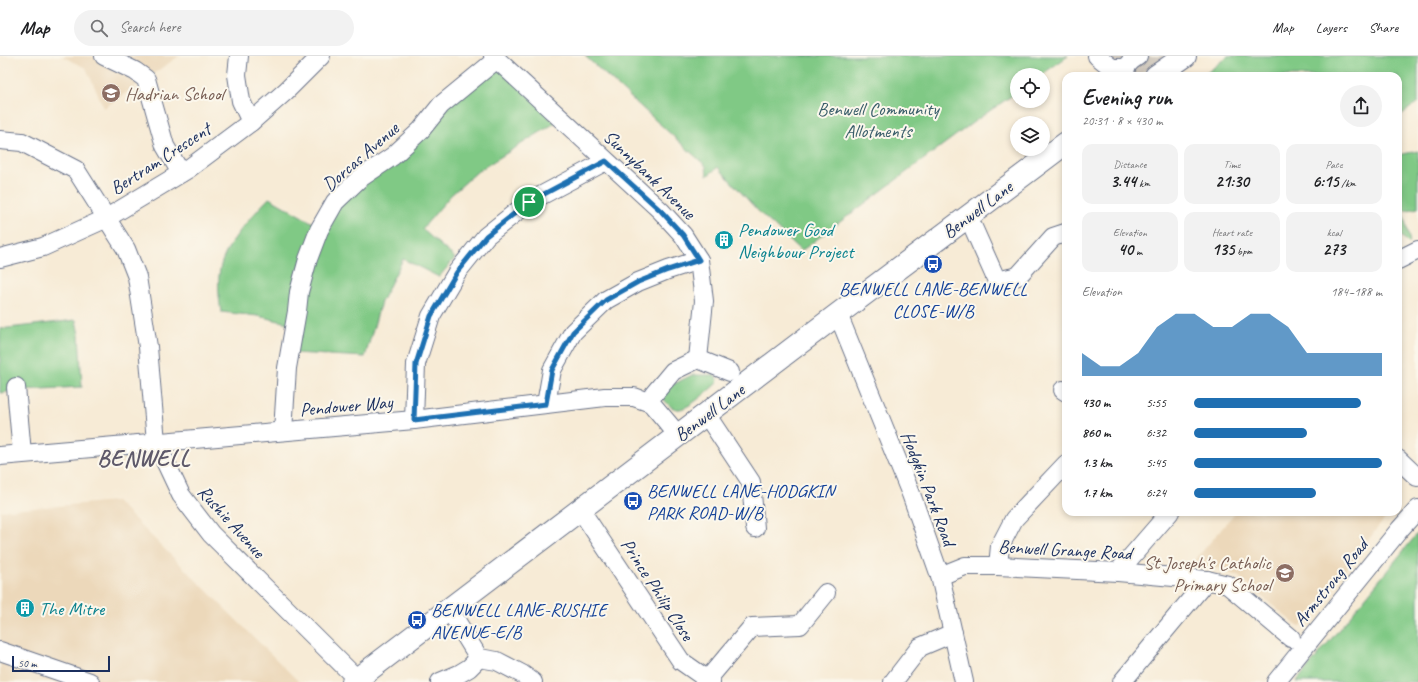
<!DOCTYPE html>
<meta charset="utf-8">
<style>
body{margin:0;font-family:Caveat,sans-serif;background:#f2f2f2;color:#202124;height:100vh;display:flex;flex-direction:column;font-size:15px;white-space:nowrap}
*{box-sizing:border-box;margin:0}
p{font-size:13px;color:#757577}
.icon{flex:none;width:22px;height:22px;fill:none;stroke:currentColor;stroke-width:2;stroke-linecap:round;stroke-linejoin:round}
.map{position:relative;flex:1;overflow:hidden}
.side{position:absolute;left:1062px;top:16px;width:340px;height:444px;display:flex;flex-direction:column;background:#fff;border-radius:12px;box-shadow:0 2px 6px #0003}
.side>*{flex:none}
.controls{position:absolute;left:1010px;top:12px;display:grid;gap:8px}
.controls a{display:grid;place-items:center;width:40px;height:40px;border-radius:50%;background:#fff;box-shadow:0 2px 6px #0003;font-size:20px}
.scale{position:absolute;left:12px;bottom:10px;width:98px;box-sizing:border-box;padding-left:4px;border:2px solid #1b2f5e;border-top:0;font-size:11px;line-height:14px;white-space:nowrap;color:#1b2f5e;-webkit-text-stroke:3px #fbf7ec;paint-order:stroke}
.pin{position:absolute;display:grid;place-items:center;width:34px;height:34px;color:#fff;margin:-17px;border:2px solid #fff;border-radius:50%;box-shadow:0 1px 4px #0007}
.round{display:grid;place-items:center;flex:none;width:42px;height:42px;border-radius:21px;background:#f2f2f2}
.headline{display:flex;align-items:center;justify-content:space-between;height:68px;padding:0 20px}
h1{font-size:22px;font-weight:700;line-height:30px}
.figures{display:grid;grid-template-columns:repeat(3,1fr);gap:6px;height:68px;padding:4px 20px}
.figures div{display:grid;align-content:center;border-radius:10px;background:#f2f2f2;text-align:center}
.figures b{font-size:17px;font-weight:700}
.figures small{font-size:11px;font-weight:400}
.figures p{font-size:11px}
.chart{height:112px;padding:8px 20px}
.chart p{display:flex;justify-content:space-between}
.chart svg{width:100%;height:72px;margin-top:4px;fill:#1f6fb2;opacity:.7}
ul{padding:0 20px;list-style:none;font-size:13px}
li{display:grid;grid-template-columns:64px 48px 1fr;align-items:center;height:30px}
li i{height:10px;border-radius:5px;background:#1f6fb2}
header{display:flex;align-items:center;gap:24px;box-sizing:border-box;height:56px;padding:0 20px;background:#fff;border-bottom:1px solid #e0e0e0}
header strong{font-size:19px}
nav{display:flex;gap:22px;margin-inline-start:auto;font-size:14px}
.search{width:280px;height:36px;background:#f2f2f2;display:flex;align-items:center;gap:10px;box-sizing:border-box;padding:0 14px;border-radius:22px;color:#757577;font-size:15px}
.map>svg:first-child{display:block}
.built{fill:#ecd8ba}
.industrial{fill:#cbc3b8}
.green{fill:#80c985;stroke:#4e7c72}
.lines{fill:none;stroke-linecap:round;stroke-linejoin:round}
.minor-casing{stroke:#687188;stroke-width:20}
.major-casing{stroke:#687188;stroke-width:24}
.minor{stroke:#fff;stroke-width:18}
.major{stroke:#fff;stroke-width:22}
.route-casing{stroke:#fff;stroke-width:8}
.route{stroke:#1f6fb2;stroke-width:5}
.labels{text-anchor:middle;stroke-width:4;stroke-linejoin:round;paint-order:stroke}
.education-label{font-size:19px;fill:#785e54;stroke:#fbf7ec;text-anchor:start}
.park-label{font-size:19px;fill:#395d6a;stroke:#fbf7ec}
.street-label{font-size:19px;fill:#1b2f5e;stroke:#fbf7ec}
.culture-label{font-size:19px;fill:#0d838f;stroke:#fbf7ec;text-anchor:start}
.transit-label{font-size:19px;fill:#164399;stroke:#fbf7ec;text-anchor:start}
.district-label{font-size:23px;font-weight:bold;letter-spacing:1px;fill:#5f5a6a;stroke:#fbf7ec}
</style>
<header>
<strong>Map</strong>
<div class="search"><svg class="icon" aria-label="search" viewBox="0 0 24 24"><circle cx="10" cy="10" r="6"/><path d="M15 15l6 6"/></svg>Search here</div>
<nav><a>Map</a><a>Layers</a><a>Share</a></nav>
</header>
<div class="map">
<svg width="1418" height="626" viewBox="0 0 1418 626">
<rect width="100%" height="100%" fill="#fbf7ec"/>
<filter id="ink" filterUnits="userSpaceOnUse"><feTurbulence type="fractalNoise" baseFrequency=".025" numOctaves="2"/><feDisplacementMap in="SourceGraphic" scale="8" xChannelSelector="R" yChannelSelector="G"/><feConvolveMatrix kernelMatrix="1 2 1 2 8 2 1 2 1" color-interpolation-filters="sRGB"/></filter>
<filter id="wash" filterUnits="userSpaceOnUse"><feTurbulence type="fractalNoise" baseFrequency=".012" numOctaves="4" result="noise"/><feDisplacementMap in="SourceGraphic" scale="16" xChannelSelector="R" yChannelSelector="G"/><feGaussianBlur stdDeviation="0.9" result="paint"/><feColorMatrix in="noise" values="0 0 0 0 0 0 0 0 0 0 0 0 0 0 0 0 0 1.4 0 .05"/><feComposite in="paint" operator="in"/></filter>
<g filter="url(#wash)">
<rect width="100%" height="100%" fill="#f7ebd6"/>
<g class="built">
<polygon points="62,0 179,0 104,52 86,12"/>
<polygon points="116,445 299,626 0,626 0,455"/>
<polygon points="1236,456 1390,456 1301,570 1297,570 1239,521 1219,512 1189,511"/>
</g>
<polygon class="industrial" points="1090,0 1166,0 1138,20 1106,20"/>
<g class="green">
<polygon points="585,0 1068,0 1041,19 1017,19 1017,36 975,65 801,195 759,156 718,111 707,120 706,110"/>
<polygon points="1228,0 1418,0 1418,46 1398,61 1398,20 1203,20"/>
<path d="M497 7 555 67 478 115 451 139 422 173 455 202 439 221 403 203 381 246 365 301 293 297 296 269 258 260 221 256C219 242 217 227 220 213 225 188 252 160 269 142L324 173 336 148Z"/>
<polygon points="1418,95 1418,152 1403,155 1410,187 1408,187 1398,177 1398,99"/>
<polygon points="76,264 79,279 82,331 20,334 0,337 0,273"/>
<path d="M692 319H714L718 324 717 327C709 334 687 355 677 353 670 352 666 346 662 341L670 330Z"/>
<polygon points="1418,477 1418,626 1296,626"/>
</g>
</g>
<g filter="url(#ink)">
<g class="lines">
<defs>
<g id="minor">
<polyline points="104,0 135,15 146,23 165,90 181,117"/>
<polyline points="239,0 237,19 241,45 251,66"/>
<polyline points="493,0 661,155 683,179 699,204 704,245 698,303"/>
<polyline points="1097,0 1112,12 1125,12"/>
<polyline points="1126,20 1125,12 1131,5 1138,0"/>
<polyline points="0,84 22,86 76,114 126,193 137,221 148,291 156,386 181,439 211,478 357,623"/>
<polyline points="968,160 997,225 1018,220 1053,181 1065,177 1066,178"/>
<polyline points="0,202 43,191 105,163 188,113 251,66 286,35 321,0"/>
<polyline points="1398,204 1418,194"/>
<polyline points="838,258 911,438 940,520 964,626"/>
<polyline points="16,331 22,397"/>
<polyline points="1063,334 1066,336"/>
<polyline points="653,339 673,315 698,303 730,316"/>
<polyline points="546,348 552,314 573,276 606,244 638,226 668,214 699,204"/>
<polyline points="706,358 751,426 755,472"/>
<polyline points="414,364 416,308 431,260 457,216 486,180 529,146 606,105"/>
<polyline points="283,375 287,312 297,255 299,236 308,203 319,174 335,146 359,123 393,100 421,74 441,49 497,3"/>
<polyline points="0,400 414,364 605,341 634,341 651,347 678,379"/>
<polyline points="1398,403 1417,421"/>
<polyline points="580,453 681,605 711,626"/>
<polyline points="998,510 1000,490 1014,463 1066,408"/>
<polyline points="1118,516 1170,456"/>
<polyline points="940,520 965,510 998,510 1118,516 1207,524 1228,529 1291,582"/>
<polyline points="449,553 479,602 497,605 522,618 533,626"/>
<polyline points="0,595 90,626"/>
<polyline points="707,624 752,571 800,569 826,537"/>
<polyline points="440,626 459,618 469,612 479,602"/>
<polyline points="893,626 920,591 953,577"/>
<polyline points="1122,626 1207,524"/>
<polyline points="1276,626 1400,473 1418,453"/>
</g>
<g id="major">
<polyline points="1156,20 1185,0"/>
<polyline points="353,626 838,258 1066,87"/>
</g>
</defs>
<use href="#minor" class="minor-casing"/>
<use href="#major" class="major-casing"/>
<use href="#minor" class="minor"/>
<use href="#major" class="major"/>
</g>
</g>
<g class="lines" filter="url(#ink)">
<defs>
<polygon id="route" points="606,105 661,155 683,179 699,204 668,214 638,226 606,244 573,276 552,314 546,348 414,364 416,308 431,260 457,216 486,180 529,146"/>
</defs>
<use href="#route" class="route-casing"/>
<use href="#route" class="route"/>
</g>
<defs>
<symbol id="school-disc" viewBox="-11 -11 22 22"><circle r="9.5" fill="#8d6e63" stroke="#fbf7ec"/><path d="M0-5L7-2L0 1L-7-2ZM-4 1L0 2.5L4 1V4Q0 6-4 4Z" fill="#fff"/></symbol>
<symbol id="building-disc" viewBox="-11 -11 22 22"><circle r="9.5" fill="#0f9aa8" stroke="#fbf7ec"/><path d="M-4-6H4V6H1V3H-1V6H-4ZM-2.5-4.3h1.7v1.8h-1.7ZM.8-4.3h1.7v1.8H.8ZM-2.5-1h1.7V.8h-1.7ZM.8-1h1.7V.8H.8Z" fill="#fff"/></symbol>
<symbol id="bus-disc" viewBox="-11 -11 22 22"><circle r="9.5" fill="#1a4fb4" stroke="#fbf7ec"/><path d="M-5-6H5V4H4V6H2V4H-2V6H-4V4H-5ZM-3.5-4V0h7V-4ZM-3.5 1.2v1.5H-2V1.2ZM2 1.2v1.5H3.5V1.2Z" fill="#fff"/></symbol>
</defs>
<g fill-rule="evenodd">
<use href="#school-disc" x="100" y="26" width="22" height="22"/>
<use href="#building-disc" x="713" y="173" width="22" height="22"/>
<use href="#bus-disc" x="922" y="197" width="22" height="22"/>
<use href="#bus-disc" x="622" y="434" width="22" height="22"/>
<use href="#school-disc" x="1274" y="506" width="22" height="22"/>
<use href="#building-disc" x="14" y="541" width="22" height="22"/>
<use href="#bus-disc" x="406" y="553" width="22" height="22"/>
</g>
<g class="labels">
<g class="education-label">
<text x="125" y="44">Hadrian School</text>
<text x="1271" y="513" text-anchor="end">St Joseph's Catholic<tspan x="1271" dy="22">Primary School</tspan></text>
</g>
<g class="park-label">
<text x="878" y="59">Benwell Community<tspan x="878" dy="22">Allotments</tspan></text>
</g>
<g class="street-label">
<text transform="translate(360 100) rotate(-41)" y="7">Dorcas Avenue</text>
<text transform="translate(160 102) rotate(-33)" y="7">Bertram Crescent</text>
<text transform="translate(650 118) rotate(44)" y="7">Sunnybank Avenue</text>
<text transform="translate(977 153) rotate(-37)" y="7">Benwell Lane</text>
<text transform="translate(346 349) rotate(-5)" y="7">Pendower Way</text>
<text transform="translate(709 356) rotate(-37)" y="7">Benwell Lane</text>
<text transform="translate(929 432) rotate(69)" y="7">Hodgkin Park Road</text>
<text transform="translate(232 465) rotate(48)" y="7">Rushie Avenue</text>
<text transform="translate(1065 493) rotate(3)" y="7">Benwell Grange Road</text>
<text transform="translate(1330 526) rotate(-51)" y="7">Armstrong Road</text>
<text transform="translate(658 533) rotate(57)" y="7">Prince Philip Close</text>
</g>
<g class="culture-label">
<text x="738" y="180">Pendower Good<tspan x="738" dy="22">Neighbour Project</tspan></text>
<text x="39" y="559">The Mitre</text>
</g>
<g class="transit-label">
<text x="933" y="239" text-anchor="middle">BENWELL LANE-BENWELL<tspan x="933" dy="22">CLOSE-W/B</tspan></text>
<text x="647" y="441">BENWELL LANE-HODGKIN<tspan x="647" dy="22">PARK ROAD-W/B</tspan></text>
<text x="431" y="560">BENWELL LANE-RUSHIE<tspan x="431" dy="22">AVENUE-E/B</tspan></text>
</g>
<g class="district-label">
<text x="144" y="410">BENWELL</text>
</g>
</g>
</svg>
<div class="controls">
<a><svg class="icon" aria-label="locate" viewBox="0 0 24 24"><circle cx="12" cy="12" r="6"/><path d="M12 2v4M12 18v4M2 12h4M18 12h4"/></svg></a>
<a><svg class="icon" aria-label="layers" viewBox="0 0 24 24"><path d="M12 4l9 5-9 5-9-5zM3 14l9 5 9-5"/></svg></a>
</div>
<div class="scale">50 m</div>
<div class="pin" style="left:529px;top:146px;background:#1e9e55"><svg class="icon" aria-label="arrive" viewBox="0 0 24 24"><path d="M6 21V4h12l-3 4 3 4H6"/></svg></div>
<section class="side">
<div class="headline"><div><h1>Evening run</h1><p>20:31 · 8 × 430 m</p></div><a class="round"><svg class="icon" aria-label="share" viewBox="0 0 24 24"><path d="M12 15V3M7 8l5-5 5 5M5 13v7h14v-7"/></svg></a></div>
<div class="figures">
<div><p>Distance</p><b>3.44<small> km</small></b></div>
<div><p>Time</p><b>21:30</b></div>
<div><p>Pace</p><b>6:15<small> /km</small></b></div>
</div>
<div class="figures">
<div><p>Elevation</p><b>40<small> m</small></b></div>
<div><p>Heart rate</p><b>135<small> bpm</small></b></div>
<div><p>kcal</p><b>273</b></div>
</div>
<div class="chart"><p><span>Elevation</span>184–188 m</p>
<svg viewBox="0 0 160 44" preserveAspectRatio="none"><path d="M0 44V30L10 38L20 38L30 30L40 14L50 6L60 6L70 14L80 14L90 6L100 6L110 14L120 30L130 30L140 30L150 30L160 30V44z"/></svg>
</div>
<ul>
<li><b>430 m</b>5:55<i style="width:89%"></i></li>
<li><b>860 m</b>6:32<i style="width:60%"></i></li>
<li><b>1.3 km</b>5:45<i style="width:100%"></i></li>
<li><b>1.7 km</b>6:24<i style="width:65%"></i></li>
</ul>
</section>
</div>
